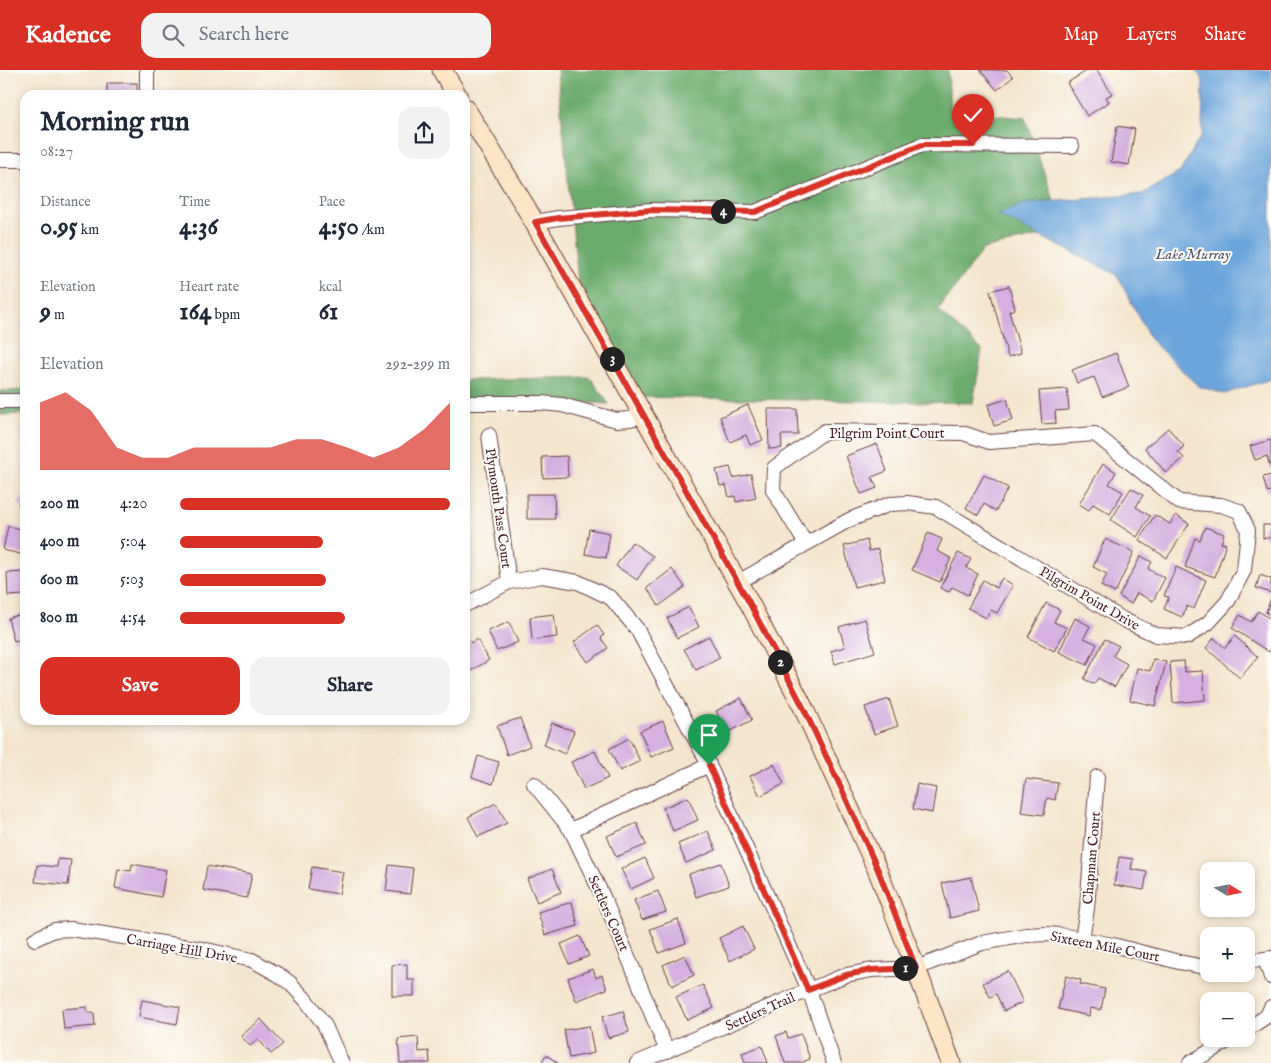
<!DOCTYPE html>
<meta charset="utf-8">
<style>
body{margin:0;font-family:"IM FELL English",serif;background:#f2f2f3;color:#1f2937;height:100vh;display:flex;flex-direction:column;font-size:19px;white-space:nowrap}
*{box-sizing:border-box;margin:0}
p{font-size:16px;color:#747a83}
.icon{flex:none;width:28px;height:28px;fill:none;stroke:currentColor;stroke-width:2;stroke-linecap:round;stroke-linejoin:round}
.map{position:relative;flex:1;overflow:hidden}
.details{position:absolute;left:20px;top:20px;width:450px;height:635px;display:flex;flex-direction:column;background:#fff;border-radius:15px;box-shadow:0 2px 8px #0003}
.details>*{flex:none}
.needle{width:32px;rotate:100deg}
.controls{position:absolute;left:1200px;top:792px;display:grid;gap:10px}
.controls a{display:grid;place-items:center;width:55px;height:55px;border-radius:10px;background:#fff;box-shadow:0 2px 8px #0003;font-size:25px}
.pin{position:absolute;display:grid;place-items:center;width:42px;height:42px;color:#fff;margin:-51px -21px;border-radius:50% 50% 50% 0;rotate:-45deg;box-shadow:0 0 5px #0007}
.pin .icon{rotate:45deg}
.km{position:absolute;width:25px;height:25px;margin:-12px;border-radius:50%;background:#222;color:#fff;font-size:14px;line-height:25px;text-align:center}
.round{display:grid;place-items:center;flex:none;width:52px;height:52px;border-radius:15px;background:#f2f2f3}
.head{display:flex;align-items:center;justify-content:space-between;height:85px;padding:0 20px}
h1{font-size:28px;font-weight:700;line-height:38px}
.stats{display:grid;grid-template-columns:repeat(3,1fr);gap:8px;height:85px;padding:5px 20px}
.stats div{display:grid;align-content:center}
.stats b{font-size:25px;font-weight:700}
.stats small{font-size:14px;font-weight:400}
.stats p{font-size:14px}
.chart{height:140px;padding:10px 20px}
.chart p{display:flex;justify-content:space-between}
.chart svg{width:100%;height:90px;margin-top:5px;fill:#d93025;opacity:.7}
.action{display:flex;gap:10px;margin-top:auto;padding:10px 20px}
.action a{flex:1;height:58px;border-radius:15px;background:#d93025;color:#fff;font-size:20px;font-weight:700;line-height:58px;text-align:center}
.action a+a{background:#f2f2f3;color:#1f2937}
ul{padding:0 20px;list-style:none;font-size:16px}
li{display:grid;grid-template-columns:80px 60px 1fr;align-items:center;height:38px}
li i{height:12px;border-radius:6px;background:#d93025}
header{display:flex;align-items:center;gap:30px;box-sizing:border-box;height:70px;padding:0 25px;background:#d93025;color:#fff}
header strong{font-size:24px}
nav{display:flex;gap:28px;margin-inline-start:auto;font-size:18px}
.search{width:350px;height:45px;background:#f2f2f3;display:flex;align-items:center;gap:12px;box-sizing:border-box;padding:0 18px;border-radius:15px;color:#747a83;font-size:19px}
.map>svg:first-child{display:block}
.forest{fill:#6aaa6d;stroke:#5a644c}
.water{fill:#6ca5db;stroke:#5b6283}
.building{fill:#d5b0e0}
.lines{fill:none;stroke-linecap:round;stroke-linejoin:round}
.street-casing{stroke:#643d43;stroke-width:16}
.secondary-casing{stroke:#643d43;stroke-width:21}
.street{stroke:#fff;stroke-width:14}
.secondary{stroke:#fee5c5;stroke-width:19}
.route-casing{stroke:#fff;stroke-width:10}
.route{stroke:#d93025;stroke-width:6}
.labels{text-anchor:middle;stroke-width:4;stroke-linejoin:round;paint-order:stroke}
.street-label{font-size:14px;fill:#4a1f2b;stroke:#fdfcf7}
.water-label{font-size:15px;font-style:italic;fill:#585571;stroke:#fdfcf7}
</style>
<header>
<strong>Kadence</strong>
<div class="search"><svg class="icon" aria-label="search" viewBox="0 0 24 24"><circle cx="10" cy="10" r="6"/><path d="M15 15l6 6"/></svg>Search here</div>
<nav><a>Map</a><a>Layers</a><a>Share</a></nav>
</header>
<div class="map">
<svg width="1271" height="993" viewBox="0 0 1271 993">
<rect width="100%" height="100%" fill="#fdfcf7"/>
<filter id="ink" filterUnits="userSpaceOnUse"><feTurbulence type="fractalNoise" baseFrequency=".02" numOctaves="2"/><feDisplacementMap in="SourceGraphic" scale="10" xChannelSelector="R" yChannelSelector="G"/><feConvolveMatrix kernelMatrix="1 2 1 2 8 2 1 2 1" color-interpolation-filters="sRGB"/></filter>
<filter id="wash" filterUnits="userSpaceOnUse"><feTurbulence type="fractalNoise" baseFrequency=".0096" numOctaves="4" result="noise"/><feDisplacementMap in="SourceGraphic" scale="20" xChannelSelector="R" yChannelSelector="G"/><feGaussianBlur stdDeviation="1.12" result="paint"/><feColorMatrix in="noise" values="0 0 0 0 0 0 0 0 0 0 0 0 0 0 0 0 0 1.4 0 .05"/><feComposite in="paint" operator="in"/></filter>
<g filter="url(#wash)">
<rect width="100%" height="100%" fill="#f4e6ce"/>
<g class="forest">
<polygon points="557,0 948,0 950,41 1025,48 1054,131 1023,134 998,145 1040,166 983,179 938,240 982,280 973,333 633,327 580,232"/>
<polygon points="590,307 609,334 491,327 465,329 465,310"/>
<polygon points="25,320 25,344 0,345 0,321"/>
</g>
<polygon class="water" points="1196,0 1271,0 1271,309 1224,324 1198,316 1151,270 1117,205 998,145 1023,134 1142,124 1180,102 1202,64 1203,11"/>
<g id="blocks">
<g class="building">
<polygon points="980,0 1007,0 1013,7 997,20"/>
<polygon points="1088,0 1097,0 1112,24 1106,27 1109,32 1087,46 1067,13"/>
<rect x="107" y="13" width="30" height="12"/>
<polygon points="1117,56 1135,59 1129,95 1111,92"/>
<polygon points="1009,216 1015,239 1009,241 1021,283 1008,287 990,221"/>
<polygon points="1116,283 1129,317 1102,327 1094,307 1077,313 1072,300"/>
<polygon points="1067,319 1069,340 1055,341 1056,353 1042,354 1039,321"/>
<polygon points="1007,329 1013,350 994,356 988,335"/>
<polygon points="748,335 763,370 750,375 746,365 730,372 720,347"/>
<polygon points="768,339 797,339 798,365 781,365 782,378 769,379"/>
<polygon points="1168,358 1184,376 1178,382 1184,388 1166,403 1145,378"/>
<polygon points="1271,370 1271,400 1267,386 1255,390 1250,376"/>
<polygon points="877,374 887,401 872,407 877,418 861,424 846,386"/>
<polygon points="567,386 568,407 543,408 542,387"/>
<polygon points="1103,394 1116,402 1109,414 1123,422 1110,444 1093,434 1089,440 1079,434"/>
<polygon points="730,397 733,408 751,404 756,428 736,432 735,426 729,427 726,415 720,416 716,400"/>
<polygon points="984,405 1008,418 996,441 984,434 978,445 966,438"/>
<polygon points="1271,405 1271,421 1267,422 1263,407"/>
<polygon points="1131,418 1143,425 1136,437 1150,446 1137,467 1111,450"/>
<polygon points="25,423 25,438 18,434"/>
<polygon points="527,424 554,424 555,449 527,449"/>
<polygon points="1155,445 1170,454 1176,445 1189,454 1167,488 1139,470"/>
<rect x="1263" y="455" width="8" height="13"/>
<polygon points="8,456 25,460 25,485 3,480"/>
<polygon points="1205,457 1224,464 1221,473 1226,474 1215,507 1185,497 1195,468 1200,470"/>
<polygon points="589,459 610,463 606,488 585,484"/>
<polygon points="928,463 942,469 937,481 951,488 940,512 912,500"/>
<polygon points="1105,469 1134,482 1115,523 1101,516 1107,504 1093,497"/>
<polygon points="867,470 869,481 878,479 885,510 854,517 844,476"/>
<polygon points="632,472 653,486 637,510 616,496"/>
<polygon points="958,483 971,489 966,498 978,504 968,525 952,517 949,522 940,518"/>
<polygon points="1141,486 1152,492 1148,499 1165,508 1153,531 1137,523 1131,534 1119,526"/>
<polygon points="1176,497 1206,510 1194,539 1187,536 1182,547 1164,539 1169,527 1164,526"/>
<polygon points="672,499 685,517 659,536 647,518"/>
<polygon points="25,502 25,525 8,526 7,503"/>
<polygon points="1260,505 1271,509 1271,523 1256,518"/>
<polygon points="1002,508 1013,515 997,543 991,540 986,548 968,538 983,510 996,518"/>
<polygon points="1271,528 1271,544 1266,543"/>
<polygon points="1046,533 1060,540 1054,552 1067,558 1054,581 1028,567"/>
<polygon points="689,537 699,557 677,568 667,548"/>
<polygon points="1258,541 1271,549 1271,579 1269,582 1232,558 1240,545 1251,552"/>
<polygon points="25,543 25,568 14,571 8,548"/>
<polygon points="554,544 557,567 532,570 530,547"/>
<polygon points="1075,548 1090,556 1084,568 1097,574 1087,595 1059,582"/>
<polygon points="865,549 875,582 835,594 831,581 845,577 839,557"/>
<polygon points="509,552 518,572 497,581 488,561"/>
<polygon points="597,555 604,565 601,568 608,578 588,592 574,572"/>
<polygon points="709,566 720,588 696,600 684,579"/>
<polygon points="1235,566 1258,587 1240,608 1206,578 1214,568 1225,578"/>
<polygon points="468,568 471,573 477,569 489,590 467,603 465,599 465,569"/>
<polygon points="1105,569 1119,576 1113,586 1127,594 1115,617 1098,608 1094,614 1084,609"/>
<polygon points="1153,589 1166,592 1155,636 1130,630 1137,598 1150,601"/>
<polygon points="1184,591 1185,602 1203,601 1205,630 1173,633 1170,592"/>
<polygon points="741,628 752,650 727,663 716,641"/>
<polygon points="889,629 898,656 874,664 865,637"/>
<polygon points="520,648 530,676 507,685 497,656"/>
<polygon points="663,651 674,677 651,687 640,661"/>
<polygon points="552,653 574,661 565,684 544,675"/>
<polygon points="629,668 640,691 620,701 609,679"/>
<polygon points="595,681 608,708 584,719 571,692"/>
<polygon points="478,686 499,692 493,714 472,707"/>
<polygon points="774,694 784,714 760,726 750,706"/>
<polygon points="1026,709 1058,713 1055,730 1047,728 1044,745 1021,742"/>
<polygon points="917,714 936,718 932,743 913,739"/>
<polygon points="688,727 698,750 673,761 663,738"/>
<polygon points="496,733 507,753 478,767 468,747"/>
<polygon points="637,753 646,775 616,787 607,766"/>
<polygon points="708,761 716,780 686,793 678,774"/>
<polygon points="1119,787 1133,789 1131,799 1147,802 1144,820 1114,815"/>
<polygon points="645,788 654,808 631,819 621,799"/>
<polygon points="58,789 71,790 68,815 35,812 37,795 57,797"/>
<polygon points="721,793 729,816 696,827 689,804"/>
<polygon points="132,794 166,800 161,827 115,818 118,799 131,801"/>
<polygon points="389,795 413,798 410,824 386,821"/>
<polygon points="207,796 252,804 247,828 203,820"/>
<polygon points="312,797 343,802 339,824 308,819"/>
<polygon points="552,799 561,822 537,832 527,809"/>
<polygon points="971,807 979,841 950,848 942,813"/>
<polygon points="658,821 666,842 642,850 634,830"/>
<polygon points="572,832 578,856 545,865 538,842"/>
<polygon points="678,849 686,873 659,883 650,859"/>
<polygon points="743,856 754,879 730,891 719,868"/>
<polygon points="580,866 589,886 569,894 561,874"/>
<polygon points="685,885 694,905 672,916 663,895"/>
<polygon points="407,894 407,910 414,910 414,926 392,926 392,895"/>
<polygon points="593,899 596,908 602,905 607,919 576,931 568,908"/>
<polygon points="1008,901 1023,932 1004,941 996,924 990,927 983,913"/>
<polygon points="1066,906 1081,910 1080,914 1105,919 1101,940 1090,938 1089,946 1058,939"/>
<polygon points="703,915 714,938 687,950 676,927"/>
<polygon points="142,930 180,937 177,954 139,947"/>
<polygon points="87,937 87,943 94,943 95,956 64,959 62,939"/>
<polygon points="623,941 629,962 608,968 602,947"/>
<polygon points="261,949 283,974 271,984 258,969 250,976 241,966"/>
<polygon points="589,956 594,983 569,988 564,960"/>
<polygon points="786,962 788,968 801,964 810,989 800,993 785,993 776,966"/>
<polygon points="418,967 419,982 429,981 430,993 400,993 398,969"/>
<polygon points="762,976 768,993 745,993 742,983"/>
<polygon points="546,985 558,993 541,993"/>
</g>
</g>
</g>
<g filter="url(#ink)">
<use href="#blocks" fill-opacity="0" stroke="#643d43" stroke-width="1"/>
<g class="lines">
<defs>
<g id="street">
<polyline points="147,0 147,25"/>
<polyline points="0,90 25,90"/>
<polyline points="535,152 558,148 651,140 755,142 922,75 1072,76"/>
<polyline points="0,331 25,331"/>
<polyline points="465,333 541,333 562,335 617,350 630,349 643,346"/>
<polyline points="489,365 509,512"/>
<polyline points="738,512 849,450 890,434 907,433 936,437 1124,550 1156,565 1187,567 1208,553 1228,531 1244,500 1248,460 1239,441 1221,435 1179,432 1095,364 989,372 963,363 825,361 774,398 773,420 806,474"/>
<polyline points="465,535 509,512 542,506 578,512 611,528 637,559 709,695 809,920 834,993"/>
<polyline points="534,714 571,760 605,831 667,981"/>
<polyline points="571,760 709,695"/>
<polyline points="35,869 54,860 71,859 202,879 252,890 279,905 290,913 305,929 324,954 342,993"/>
<polyline points="1082,869 1087,839 1097,707"/>
<polyline points="1265,889 1271,907"/>
<polyline points="1246,892 1271,888"/>
<polyline points="1246,960 1267,946 1271,937"/>
<polyline points="637,993 809,920 846,905 872,900 916,898 982,873 1026,865 1046,864 1060,865 1113,875 1179,892 1209,898"/>
<polyline points="1190,993 1231,969"/>
</g>
<g id="secondary">
<polyline points="442,0 457,25"/>
<polyline points="465,38 525,136 750,534 803,637 877,799 916,898 951,993"/>
</g>
</defs>
<use href="#street" class="street-casing"/>
<use href="#secondary" class="secondary-casing"/>
<use href="#street" class="street"/>
<use href="#secondary" class="secondary"/>
</g>
</g>
<g class="lines" filter="url(#ink)">
<defs>
<polyline id="route" points="709,695 808,920 846,905 872,900 916,898 878,800 843,722 803,637 750,534 535,152 558,148 651,140 755,142 922,75 973,75"/>
</defs>
<use href="#route" class="route-casing"/>
<use href="#route" class="route"/>
</g>
<g class="labels">
<g class="street-label">
<text x="887" y="368">Pilgrim Point Court</text>
<text transform="translate(499 438) rotate(82)" y="5">Plymouth Pass Court</text>
<text transform="translate(1090 528) rotate(30)" y="5">Pilgrim Point Drive</text>
<text transform="translate(1091 788) rotate(-85)" y="5">Chapman Court</text>
<text transform="translate(609 843) rotate(66)" y="5">Settlers Court</text>
<text transform="translate(1105 876) rotate(11)" y="5">Sixteen Mile Court</text>
<text transform="translate(182 878) rotate(10)" y="5">Carriage Hill Drive</text>
<text transform="translate(760 941) rotate(-24)" y="5">Settlers Trail</text>
</g>
<g class="water-label">
<text x="1193" y="189">Lake Murray</text>
</g>
</g>
</svg>
<div class="controls">
<a><svg class="needle" viewBox="-14 -14 28 28"><path d="M0-13l5 13h-10z" fill="#e53935"/><path d="M0 13l5-13h-10z" fill="#747a83"/></svg></a>
<a>+</a>
<a>−</a>
</div>
<div class="pin" style="left:709px;top:695px;background:#1e9e55"><svg class="icon" aria-label="arrive" viewBox="0 0 24 24"><path d="M6 21V4h12l-3 4 3 4H6"/></svg></div>
<div class="pin" style="left:973px;top:75px;background:#d93025"><svg class="icon" aria-label="check" viewBox="0 0 24 24"><path d="M5 12l5 5 9-10"/></svg></div>
<b class="km" style="left:905px;top:898px">1</b>
<b class="km" style="left:780px;top:592px">2</b>
<b class="km" style="left:612px;top:289px">3</b>
<b class="km" style="left:723px;top:141px">4</b>
<section class="details">
<div class="head"><div><h1>Morning run</h1><p>08:27</p></div><a class="round"><svg class="icon" aria-label="share" viewBox="0 0 24 24"><path d="M12 15V3M7 8l5-5 5 5M5 13v7h14v-7"/></svg></a></div>
<div class="stats">
<div><p>Distance</p><b>0.95<small> km</small></b></div>
<div><p>Time</p><b>4:36</b></div>
<div><p>Pace</p><b>4:50<small> /km</small></b></div>
</div>
<div class="stats">
<div><p>Elevation</p><b>9<small> m</small></b></div>
<div><p>Heart rate</p><b>164<small> bpm</small></b></div>
<div><p>kcal</p><b>61</b></div>
</div>
<div class="chart"><p><span>Elevation</span>292–299 m</p>
<svg viewBox="0 0 160 44" preserveAspectRatio="none"><path d="M0 44V11L10 6L20 15L30 33L40 38L50 38L60 33L70 33L80 33L90 33L100 29L110 29L120 33L130 38L140 33L150 24L160 11V44z"/></svg>
</div>
<ul>
<li><b>200 m</b>4:20<i style="width:100%"></i></li>
<li><b>400 m</b>5:04<i style="width:53%"></i></li>
<li><b>600 m</b>5:03<i style="width:54%"></i></li>
<li><b>800 m</b>4:54<i style="width:61%"></i></li>
</ul>
<div class="action"><a>Save</a><a>Share</a></div>
</section>
</div>
